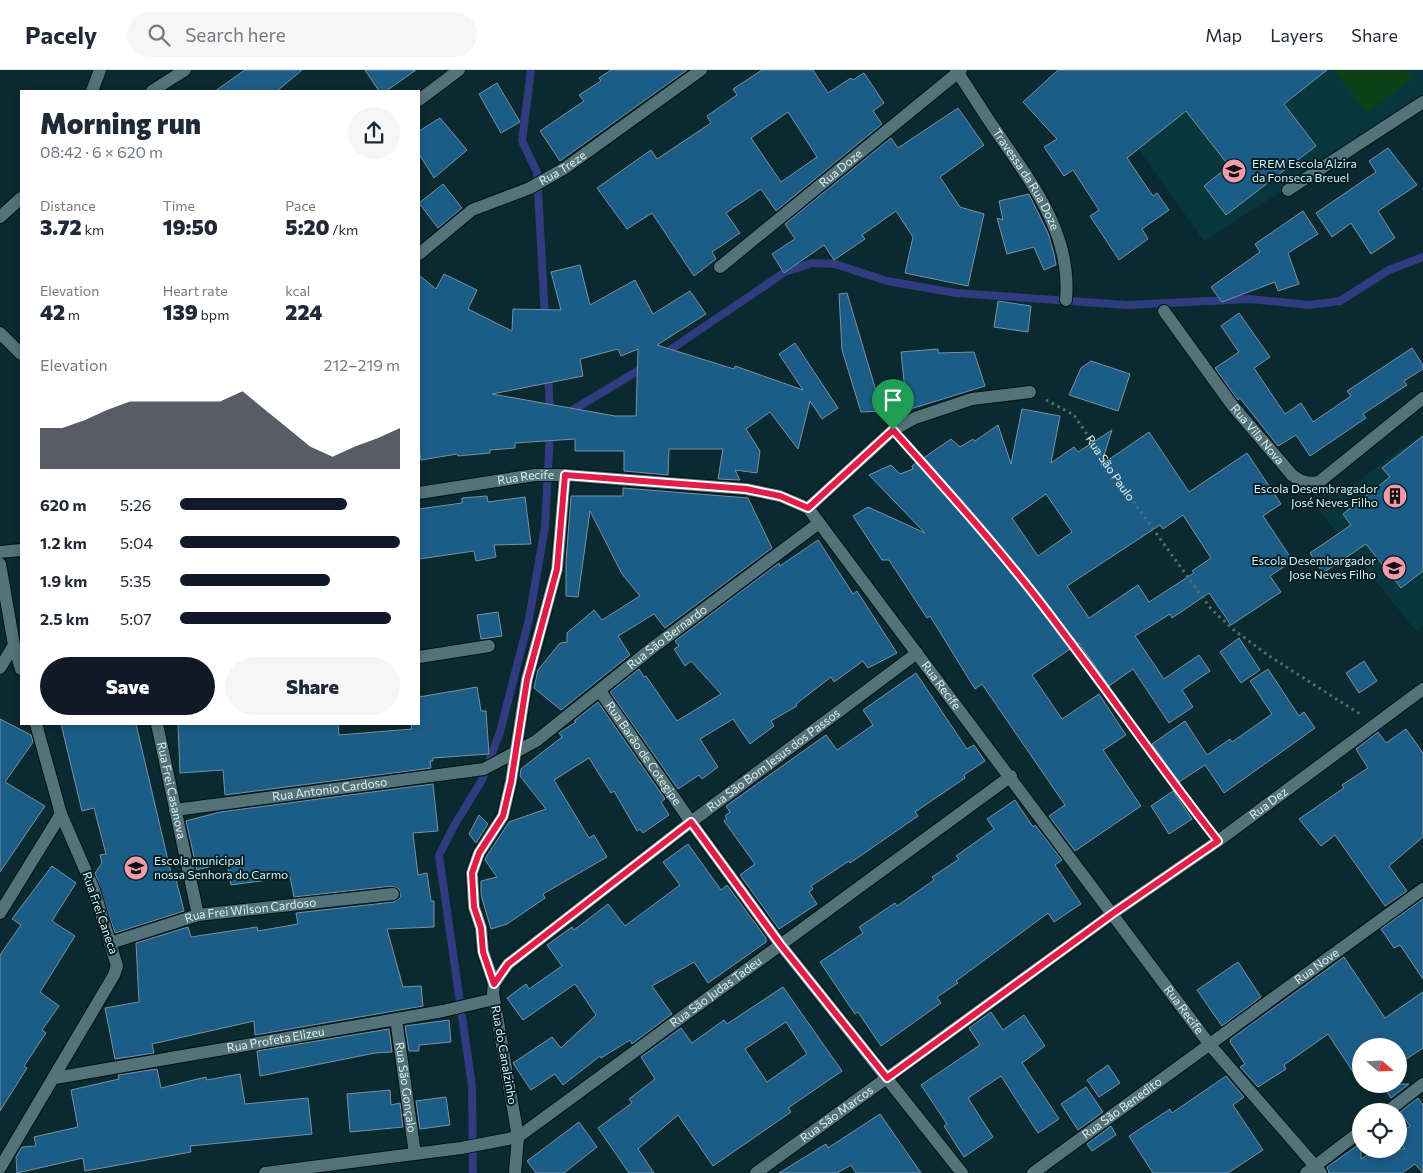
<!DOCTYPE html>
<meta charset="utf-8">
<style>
body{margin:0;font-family:Commissioner,sans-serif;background:#f6f6f7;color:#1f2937;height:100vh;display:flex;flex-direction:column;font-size:19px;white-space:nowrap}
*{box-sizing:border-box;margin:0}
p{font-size:16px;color:#747a83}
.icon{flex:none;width:28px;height:28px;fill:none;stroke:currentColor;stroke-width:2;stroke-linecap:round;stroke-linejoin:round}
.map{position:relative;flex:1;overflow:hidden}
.details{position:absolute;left:20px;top:20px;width:400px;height:635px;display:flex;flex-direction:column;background:#fff;border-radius:0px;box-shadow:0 2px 8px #0003}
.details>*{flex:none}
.needle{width:32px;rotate:109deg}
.fabs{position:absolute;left:1352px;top:968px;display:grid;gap:10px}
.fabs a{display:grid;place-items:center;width:55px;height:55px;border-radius:50%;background:#fff;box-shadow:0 2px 8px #0003;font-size:25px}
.pin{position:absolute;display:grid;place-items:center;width:42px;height:42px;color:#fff;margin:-51px -21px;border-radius:50% 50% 50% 0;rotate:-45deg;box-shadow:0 0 5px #0007}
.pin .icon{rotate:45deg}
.round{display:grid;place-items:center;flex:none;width:52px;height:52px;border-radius:26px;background:#f6f6f7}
.head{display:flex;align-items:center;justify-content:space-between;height:85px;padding:0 20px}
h1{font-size:28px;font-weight:800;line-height:38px}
.figures{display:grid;grid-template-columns:repeat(3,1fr);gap:8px;height:85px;padding:5px 20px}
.figures div{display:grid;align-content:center}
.figures b{font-size:21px;font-weight:800}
.figures small{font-size:14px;font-weight:400}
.figures p{font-size:14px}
.chart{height:140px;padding:10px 20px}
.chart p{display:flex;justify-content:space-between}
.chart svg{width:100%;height:90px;margin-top:5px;fill:#111827;opacity:.7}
.cta{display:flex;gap:10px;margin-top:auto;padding:10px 20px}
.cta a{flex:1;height:58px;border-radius:30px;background:#111827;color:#fff;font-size:20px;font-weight:800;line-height:58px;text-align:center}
.cta a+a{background:#f6f6f7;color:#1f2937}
ul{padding:0 20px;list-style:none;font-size:16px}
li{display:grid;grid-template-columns:80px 60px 1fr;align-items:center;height:38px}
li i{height:12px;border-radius:6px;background:#111827}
header{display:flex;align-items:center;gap:30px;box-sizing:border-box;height:70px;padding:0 25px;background:#fff;border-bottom:1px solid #e0e1e3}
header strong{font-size:24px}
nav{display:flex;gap:28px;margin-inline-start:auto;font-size:18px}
.search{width:350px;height:45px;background:#f6f6f7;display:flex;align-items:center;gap:12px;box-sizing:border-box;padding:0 18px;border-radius:28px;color:#747a83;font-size:19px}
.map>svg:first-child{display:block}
.built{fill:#08363d}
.green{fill:#0c4118}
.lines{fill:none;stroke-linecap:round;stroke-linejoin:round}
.stream{stroke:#303b80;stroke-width:8}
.building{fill:#1c5d87;stroke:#7990a2;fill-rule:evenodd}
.minor-casing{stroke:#001216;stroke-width:14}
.path{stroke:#526d71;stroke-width:3;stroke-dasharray:2.5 4;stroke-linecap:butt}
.minor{stroke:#537379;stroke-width:12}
.route-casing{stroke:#fff;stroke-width:10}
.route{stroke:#e11d48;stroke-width:6}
.labels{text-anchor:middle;stroke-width:4;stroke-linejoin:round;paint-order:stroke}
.poi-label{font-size:12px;fill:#dbecef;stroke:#012025;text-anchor:start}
.street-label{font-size:12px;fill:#dbecef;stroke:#012025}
</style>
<header>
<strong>Pacely</strong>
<div class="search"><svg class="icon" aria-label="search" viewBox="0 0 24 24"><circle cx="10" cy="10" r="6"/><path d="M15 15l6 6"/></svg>Search here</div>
<nav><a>Map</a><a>Layers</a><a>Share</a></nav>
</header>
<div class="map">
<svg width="1423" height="1103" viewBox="0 0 1423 1103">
<rect width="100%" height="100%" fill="#0a2a2f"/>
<g class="built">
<polygon points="1082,0 1423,0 1423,32 1204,171"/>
<polygon points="1423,363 1423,555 1416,561 1319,440"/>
</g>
<polygon class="green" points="1334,0 1407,0 1413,8 1367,43"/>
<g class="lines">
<g class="stream">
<polyline points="531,0 522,71 537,102 545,248"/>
<polyline points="664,284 785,202 812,193 835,194 887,211 956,223 1127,235 1250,229 1309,235 1340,231 1389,200 1423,187"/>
<polyline points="548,302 550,343"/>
<polyline points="566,344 646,296"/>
<polyline points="473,1103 472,1016 439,785 454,756 482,710 500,662 529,549 545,457 550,362"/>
</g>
</g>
<g class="building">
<polygon points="245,0 302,0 277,21 215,21"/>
<polygon points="365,0 416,0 386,21 379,21"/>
<polygon points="611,0 687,0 560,91 540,61 584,31 579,25 601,11 599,8"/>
<path d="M762 0H813L828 23 851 8 853 10 864 3 884 33 873 41 882 54 776 141 761 119 726 143 740 163 712 182 716 189 694 206 652 143 627 159 597 118 651 80 657 89 711 53 707 46 737 25 733 19ZM788 42 817 87 781 112 751 68Z"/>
<polygon points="1058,0 1327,0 1284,34 1316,76 1226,145 1204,116 1229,96 1186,41 1127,88 1153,126 1157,123 1169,140 1142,159 1148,169 1119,190 1090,146 1099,140 1073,100 1064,106 1044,77 1057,69 1023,32"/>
<polygon points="497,13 520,52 501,63 479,24"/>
<polygon points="958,38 984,75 940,107 960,137 984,144 968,216 905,203 913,167 896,141 862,165 865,169 834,190 824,175 784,203 772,184 795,169 785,154 891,68 898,78"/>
<polygon points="440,48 467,80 434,108 419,84 419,61"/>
<polygon points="1388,78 1417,115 1378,141 1395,168 1371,184 1351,153 1332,167 1316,143 1376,102 1369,91"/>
<polygon points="443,114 462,138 438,158 419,133"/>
<polygon points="1029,124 1048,163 1054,184 1056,195 1044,200 1034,177 1007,184 997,148 1003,150 999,131"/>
<polygon points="1303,141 1318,164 1288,183 1299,214 1278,221 1275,212 1222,232 1211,217 1260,182 1255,174"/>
<path d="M580 195 590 235 635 210 653 244 690 221 706 244 657 275 734 299 735 296 803 320 779 284 795 273 838 338 822 349 810 331 798 379 770 342 746 359 760 381 757 403 735 400 740 410 718 409 723 379H669L668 405 624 401V381H575V369L515 373V378L490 380V383L458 386 457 384 421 390 419 378V205L436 219 444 204 477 220 468 239 512 261 513 239 561 240 551 202ZM618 279 621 286 638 279 636 346H615L492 324 583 306 580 289Z"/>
<polygon points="847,223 882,341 861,342 842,280 839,224"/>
<polygon points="998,231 1031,236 1028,262 994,257"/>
<polygon points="1239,243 1270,287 1254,298 1285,344 1301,333 1313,352 1351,326 1347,321 1412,278 1423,295 1423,299 1404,311 1407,315 1363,344 1366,348 1310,386 1296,365 1278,376 1240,328 1238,330 1215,298 1239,282 1221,256"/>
<polygon points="938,279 938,283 974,282 985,316 907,340 901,282"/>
<polygon points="1091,291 1130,304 1118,341 1069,325 1081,298"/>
<path d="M1022 339 1060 346 1051 393 1074 377 1078 382 1112 360 1101 395 1149 362 1189 422 1247 383 1281 434 1263 446 1293 491 1270 506 1281 522 1231 555 1209 523 1172 548 1170 544 1135 566 1164 609 1199 585 1210 601 1182 620 1193 637 1169 653 1133 599 1109 616 1079 573 1032 605 1062 649 1099 624 1126 665 1103 680 1141 736 1075 781 1049 746 1065 735 982 614 975 619 930 546 927 548 889 490H882L853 446 868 437 925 463 869 405 891 395 900 404 913 399 912 396 951 369 960 377 973 369 975 371 998 355 1011 394ZM1046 424 1072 462 1038 486 1012 448ZM1183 445 1211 488 1192 501 1194 503 1149 532 1138 515 1089 548 1067 516 1160 455 1163 459Z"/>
<polygon points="1423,366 1423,501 1401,518 1366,474 1323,503 1310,483 1351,455 1343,444 1390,407 1382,398"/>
<polygon points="623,418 748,428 772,478 665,558 654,544 618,566 630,585 561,640 534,618 538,600 560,573 567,572 567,563 594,540 602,550 640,526 622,504 590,441 578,527 566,526 566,492 571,426 623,426"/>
<polygon points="487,426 488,432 525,427 531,474 494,475 496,487 476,491 474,481 419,489 419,439 462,433 462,428"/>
<polygon points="818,470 853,524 857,521 897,583 868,598 863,591 834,612 831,607 796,634 797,636 771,651 774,656 750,674 733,649 700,669 718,697 702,709 699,705 678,719 610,622 639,599 644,607 646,606 677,651 721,624 691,591 685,596 674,579 679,576 675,571 779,493 780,496"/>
<polygon points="498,542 502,566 481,569 477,545"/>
<polygon points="1239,568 1260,600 1241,613 1220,582"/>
<polygon points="1364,591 1377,611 1359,623 1346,603"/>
<polygon points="1268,599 1299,646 1304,642 1315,658 1224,723 1205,695 1179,712 1152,674 1185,651 1207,685 1230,669 1232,672 1272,644 1250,611"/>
<polygon points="916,603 967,679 974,675 985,691 964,705 965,708 915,742 918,746 850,793 849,791 811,816 813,819 809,822 817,834 779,859 740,805 755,794 724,751 727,749 725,746 730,742 726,736 826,665 837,680 873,655 863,640"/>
<polygon points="477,617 481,641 486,641 489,684 433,688 433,691 430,691 431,698 225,725 223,700 180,703 178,654 338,654 339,665 412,659 411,654 419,654 419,627"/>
<polygon points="598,632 665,729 661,732 669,745 643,763 640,759 637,761 614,721 611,723 589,688 554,710 589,768 594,765 607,787 543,824 545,828 507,854 491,859 481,825 481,811 497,807 485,790 486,787 509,752 546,739 520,706 521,699 562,667 559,663 576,652 574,651"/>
<polygon points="0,649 31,665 33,672 5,712 45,736 0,802"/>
<polygon points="61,654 136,654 171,803 174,802 184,841 115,863 95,803 102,793 100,785 106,784 94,738 82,741"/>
<polygon points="1406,659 1423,683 1423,767 1389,796 1407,821 1385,836 1335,765 1321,776 1299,749 1344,718 1342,715 1368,698 1356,679 1378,662 1386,673"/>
<polygon points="433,714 438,761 413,763 418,805 427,803 431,831 434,831 434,857 387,859 403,917 421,916 423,936 255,965 254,951 152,974 154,983 115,989 105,938 139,932 136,873 188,857 191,867 257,857 258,861 298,854 296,843 394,832 401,827 399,819 392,816 294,827 290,807 231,815 227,792 197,800 186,751 220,742"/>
<polygon points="1173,721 1192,749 1169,764 1151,736"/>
<polygon points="1015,730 1033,757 1035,755 1062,790 1055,795 1081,834 1054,852 1048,843 956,911 958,913 937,927 941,933 881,976 858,942 855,944 820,892 863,863 859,857 895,833 897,836 934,810 932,807 959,789 956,786 994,759 987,749"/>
<polygon points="479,745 488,754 476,773 469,764"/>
<polygon points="688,774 721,820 727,815 766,868 766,872 708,913 694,892 652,916 672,944 632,974 630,970 601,988 600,986 563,1015 555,1004 531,1020 513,993 552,967 561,978 596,945 575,914 523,950 507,928 526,914 529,919 562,896 547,875 572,857 574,860 608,834 625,856 680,815 663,792"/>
<polygon points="52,796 76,813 52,851 75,866 40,922 59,936 42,960 46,963 24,996 27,998 0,1041 0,885 21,855 12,849"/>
<polygon points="1423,829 1423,909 1400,875 1394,878 1381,859"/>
<polygon points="1344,887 1385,948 1423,922 1423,978 1399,994 1399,976 1361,976 1361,1014 1328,964 1284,995 1286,999 1258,1017 1240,997 1245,994 1230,972 1231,969"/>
<polygon points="1238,892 1261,927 1222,956 1197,920"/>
<path d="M783 917 842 1001 788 1038 791 1042 713 1096 678 1045 638 1079 654 1103H629L598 1058 632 1033 629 1029 655 1009 641 987 681 958 692 973 724 950 727 954ZM786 952 807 984 767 1012 745 979Z"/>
<polygon points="991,942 1003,960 1024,945 1045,976 1022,993 1059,1049 1038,1063 1001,1006 968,1028 993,1067 964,1087 944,1056 947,1054 921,1015 980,975 969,958"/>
<polygon points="449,950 451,972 419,975 419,981 409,981 405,956"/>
<polygon points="389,959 392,982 375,983 260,1006 257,981"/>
<polygon points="1108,995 1120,1013 1099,1027 1087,1010"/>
<polygon points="157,999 161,1018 206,1007 207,1010 240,1004 245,1034 308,1028 312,1064 190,1076 191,1082 85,1101 83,1088 17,1103 16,1087 22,1077 36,1076 34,1067 78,1057 71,1020 119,1009 118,1005"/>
<polygon points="1226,1006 1244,1027 1233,1035 1263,1080 1228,1103 1153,1103 1129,1066 1170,1039 1172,1043"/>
<polygon points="1382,1014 1409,1014 1391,1028"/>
<polygon points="1086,1017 1103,1042 1078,1060 1061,1034"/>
<polygon points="390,1020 391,1035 400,1033 403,1057 350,1062 347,1024"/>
<polygon points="446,1027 450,1055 420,1059 416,1031"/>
<polygon points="1418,1028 1423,1035 1423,1103 1415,1094 1402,1103 1329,1103 1327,1097 1361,1073 1361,1089 1376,1079 1405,1079 1399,1070 1399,1064 1410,1056 1400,1042"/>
<polygon points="880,1044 921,1103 856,1103 851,1095 837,1103 779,1103 826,1074 828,1078"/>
<polygon points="579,1052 597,1077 564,1103 536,1103 527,1091"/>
<polygon points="1111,1056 1116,1065 1092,1081 1087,1074"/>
</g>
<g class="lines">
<defs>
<g id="minor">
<path id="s2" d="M956 0C969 19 981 39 994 58 1030 111 1072 162 1066 230"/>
<polyline points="92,21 100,0"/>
<polyline points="152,21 185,0"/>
<polyline points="419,30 459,0"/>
<polyline points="1288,120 1423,32"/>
<polyline points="0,147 21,128"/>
<path id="s3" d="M419 184 472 140 530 118 565 98 701 0"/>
<path id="s4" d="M720 197 961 0"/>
<path id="s5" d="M1164 241 1232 335 1292 405C1301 412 1308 414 1319 412L1423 328"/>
<polyline points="0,263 21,284"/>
<path id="s6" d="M419 423 535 405H565L746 419 780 426 808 438 1210 975 1321 1103"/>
<polyline points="808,438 893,360 915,348 972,329 1030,322"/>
<polyline points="0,482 21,480"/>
<polyline points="0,494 14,575 21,599"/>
<polyline points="419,587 489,576"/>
<polyline points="0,598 14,575"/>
<path id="s7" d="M600 621 691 752 780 874 962 1103"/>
<path id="s8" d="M157 654 198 845"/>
<path id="s9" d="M175 740 484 699 536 671 651 579 819 453"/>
<polyline points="0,843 61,744"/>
<path id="s10" d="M110 873 198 845 393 824"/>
<path id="s11" d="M494 914 508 894 691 752 917 583"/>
<path id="s12" d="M396 949 415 1084"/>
<path id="s13" d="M55 1008 443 941 494 929"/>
<polyline points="1388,1041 1423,1014"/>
<polyline points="0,1098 114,905 117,896 94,820 61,744 36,654"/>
<path id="s14" d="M265 1103 461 1078 518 1067 1011 706"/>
<polyline points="515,1103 518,1067 493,923 494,914 483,881 481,858 474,837 472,803 479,783 503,746 511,711 527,609 557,499 565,405"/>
<path id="s15" d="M756 1103 1112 844 1218 771 1423 619"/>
<path id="s16" d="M1033 1103 1423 819"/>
<polyline points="1306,1103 1361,1061"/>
</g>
</defs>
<use href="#minor" class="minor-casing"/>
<g class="path">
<path id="s1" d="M1046 330 1074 345 1117 409 1211 539 1234 560 1269 586 1360 644"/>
<path d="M906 375C959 434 1010 493 1058 555 1109 621 1155 691 1207 757"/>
</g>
<use href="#minor" class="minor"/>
</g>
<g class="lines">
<defs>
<path id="route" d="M893 360C950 424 1008 488 1059 557 1113 628 1163 701 1218 771L1112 844 887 1008 780 874 691 752 508 894 494 914 483 882 481 858 474 837 472 803 479 783 503 746 511 712 527 610 557 499 565 405 746 419 780 426 808 438Z"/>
</defs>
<use href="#route" class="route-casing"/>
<use href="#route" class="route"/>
</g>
<defs>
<symbol id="school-disc" viewBox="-11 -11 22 22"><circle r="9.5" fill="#f39aab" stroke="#012025"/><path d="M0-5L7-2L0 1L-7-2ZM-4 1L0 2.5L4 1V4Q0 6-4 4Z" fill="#111"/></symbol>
<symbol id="building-disc" viewBox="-11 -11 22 22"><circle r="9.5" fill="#f39aab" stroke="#012025"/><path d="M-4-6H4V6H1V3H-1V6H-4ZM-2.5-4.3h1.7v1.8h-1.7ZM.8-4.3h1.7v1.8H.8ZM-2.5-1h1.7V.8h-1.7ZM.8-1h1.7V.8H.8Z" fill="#111"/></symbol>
</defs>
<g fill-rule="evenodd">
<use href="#school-disc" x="1220" y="87" width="28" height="28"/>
<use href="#building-disc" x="1381" y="412" width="28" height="28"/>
<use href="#school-disc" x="1380" y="484" width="28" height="28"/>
<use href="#school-disc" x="122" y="784" width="28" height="28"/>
</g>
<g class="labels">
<g class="poi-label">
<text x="1252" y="98">EREM Escola Alzira<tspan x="1252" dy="14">da Fonseca Breuel</tspan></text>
<text x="1378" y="423" text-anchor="end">Escola Desembragador<tspan x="1378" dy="14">José Neves Filho</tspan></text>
<text x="1376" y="495" text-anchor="end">Escola Desembargador<tspan x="1376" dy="14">Jose Neves Filho</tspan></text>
<text x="154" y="795">Escola municipal<tspan x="154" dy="14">nossa Senhora do Carmo</tspan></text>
</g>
<g class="street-label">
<text dy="4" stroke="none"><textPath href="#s3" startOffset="169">Rua Treze</textPath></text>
<text dy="4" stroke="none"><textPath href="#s4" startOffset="156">Rua Doze</textPath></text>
<text dy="4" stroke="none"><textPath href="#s2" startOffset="130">Travessa da Rua Doze</textPath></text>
<text dy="4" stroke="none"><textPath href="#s5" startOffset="155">Rua Vila Nova</textPath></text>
<text dy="4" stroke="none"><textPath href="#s1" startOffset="96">Rua São Paulo</textPath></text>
<text dy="4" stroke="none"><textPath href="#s6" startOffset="108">Rua Recife</textPath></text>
<text dy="4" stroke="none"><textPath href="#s9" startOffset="538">Rua São Bernardo</textPath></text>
<text dy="4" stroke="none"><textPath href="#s6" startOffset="616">Rua Recife</textPath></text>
<text dy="4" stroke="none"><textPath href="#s7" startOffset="76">Rua Barão de Cotegipe</textPath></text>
<text dy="4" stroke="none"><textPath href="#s11" startOffset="359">Rua São Bom Jesus dos Passos</textPath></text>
<text dy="4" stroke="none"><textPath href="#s8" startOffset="68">Rua Frei Casanova</textPath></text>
<text dy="4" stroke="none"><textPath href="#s9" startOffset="156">Rua Antonio Cardoso</textPath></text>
<text dy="4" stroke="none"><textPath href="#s15" startOffset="632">Rua Dez</textPath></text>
<text dy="4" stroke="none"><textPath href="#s10" startOffset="145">Rua Frei Wilson Cardoso</textPath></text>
<text transform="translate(100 843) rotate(71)" y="4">Rua Frei Caneca</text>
<text dy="4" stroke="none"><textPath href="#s16" startOffset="351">Rua Nove</textPath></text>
<text dy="4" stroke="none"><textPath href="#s14" startOffset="501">Rua São Judas Tadeu</textPath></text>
<text dy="4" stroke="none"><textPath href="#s6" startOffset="1021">Rua Recife</textPath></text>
<text dy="4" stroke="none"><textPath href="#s13" startOffset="224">Rua Profeta Elizeu</textPath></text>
<text transform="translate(504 985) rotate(80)" y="4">Rua do Canalzinho</text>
<text dy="4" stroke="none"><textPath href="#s12" startOffset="69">Rua São Gonçalo</textPath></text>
<text dy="4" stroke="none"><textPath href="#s16" startOffset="110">Rua São Benedito</textPath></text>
<text dy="4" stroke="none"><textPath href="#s15" startOffset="100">Rua São Marcos</textPath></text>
</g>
</g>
</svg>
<div class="fabs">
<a><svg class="needle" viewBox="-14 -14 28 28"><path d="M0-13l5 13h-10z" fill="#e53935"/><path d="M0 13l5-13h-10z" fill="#747a83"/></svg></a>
<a><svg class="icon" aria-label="locate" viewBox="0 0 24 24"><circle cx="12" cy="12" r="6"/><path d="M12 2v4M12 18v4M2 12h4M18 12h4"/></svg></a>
</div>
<div class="pin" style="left:893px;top:360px;background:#1e9e55"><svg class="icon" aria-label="arrive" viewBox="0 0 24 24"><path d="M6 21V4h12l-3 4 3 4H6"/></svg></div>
<section class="details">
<div class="head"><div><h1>Morning run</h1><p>08:42 · 6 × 620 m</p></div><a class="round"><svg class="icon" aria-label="share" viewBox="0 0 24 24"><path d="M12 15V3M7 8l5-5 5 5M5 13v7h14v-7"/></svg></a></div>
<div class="figures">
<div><p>Distance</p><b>3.72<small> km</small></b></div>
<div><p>Time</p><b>19:50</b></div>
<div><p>Pace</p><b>5:20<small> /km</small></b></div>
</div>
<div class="figures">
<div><p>Elevation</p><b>42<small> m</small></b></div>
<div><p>Heart rate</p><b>139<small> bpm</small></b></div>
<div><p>kcal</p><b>224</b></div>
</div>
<div class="chart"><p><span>Elevation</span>212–219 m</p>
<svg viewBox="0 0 160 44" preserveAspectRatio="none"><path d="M0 44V24L10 24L20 20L30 15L40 11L50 11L60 11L70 11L80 11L90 6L100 15L110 24L120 33L130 38L140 33L150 29L160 24V44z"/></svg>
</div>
<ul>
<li><b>620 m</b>5:26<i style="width:76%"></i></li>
<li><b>1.2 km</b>5:04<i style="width:100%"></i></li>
<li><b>1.9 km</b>5:35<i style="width:68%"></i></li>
<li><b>2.5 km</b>5:07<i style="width:96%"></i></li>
</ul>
<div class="cta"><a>Save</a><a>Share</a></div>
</section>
</div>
